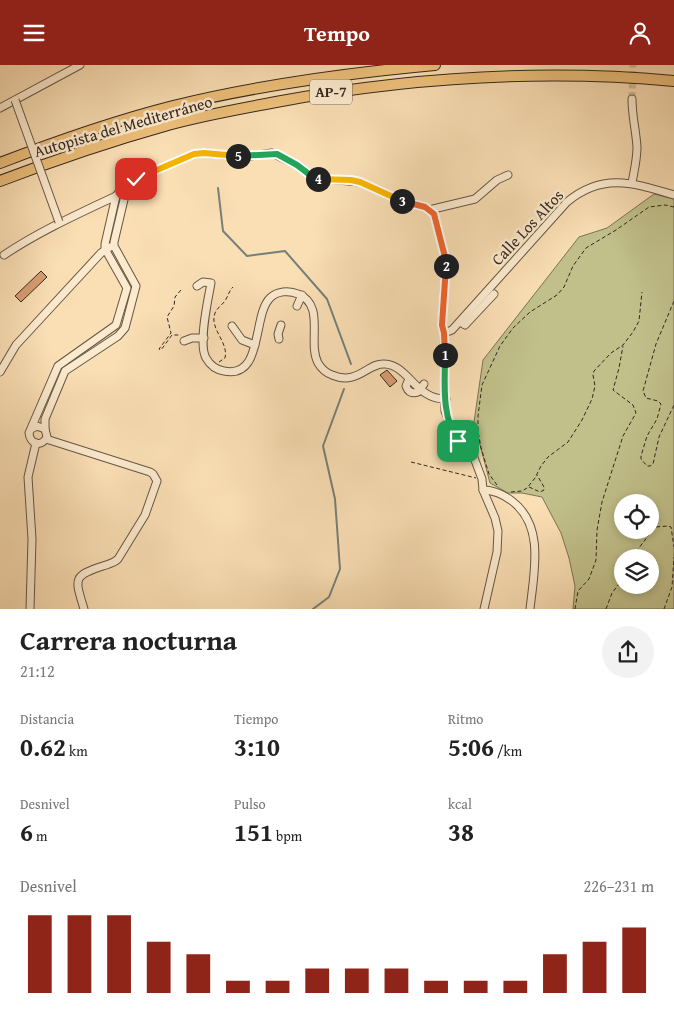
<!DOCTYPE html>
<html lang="es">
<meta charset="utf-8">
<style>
body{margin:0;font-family:"Gentium Book Plus",serif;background:#f2f2f2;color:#222;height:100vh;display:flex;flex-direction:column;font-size:19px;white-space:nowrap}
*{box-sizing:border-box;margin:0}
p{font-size:16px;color:#767676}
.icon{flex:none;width:28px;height:28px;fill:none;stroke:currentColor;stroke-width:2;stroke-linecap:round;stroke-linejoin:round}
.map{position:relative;height:544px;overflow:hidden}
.drawer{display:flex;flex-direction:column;background:#fff;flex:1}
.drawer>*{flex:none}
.tools{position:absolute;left:614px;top:429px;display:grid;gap:10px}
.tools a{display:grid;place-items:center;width:45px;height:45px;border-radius:50%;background:#fff;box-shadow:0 2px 8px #0003;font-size:25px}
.pin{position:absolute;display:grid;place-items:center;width:42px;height:42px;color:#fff;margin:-21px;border-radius:10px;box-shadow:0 2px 8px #0006}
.km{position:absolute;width:25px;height:25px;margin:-12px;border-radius:50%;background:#222;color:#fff;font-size:14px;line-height:25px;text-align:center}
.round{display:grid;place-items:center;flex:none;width:52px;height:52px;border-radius:26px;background:#f2f2f2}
.head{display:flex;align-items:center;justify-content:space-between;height:85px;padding:0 20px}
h1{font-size:28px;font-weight:700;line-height:38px}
.figures{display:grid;grid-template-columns:repeat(3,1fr);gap:8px;height:85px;padding:5px 20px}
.figures div{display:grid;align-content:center}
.figures b{font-size:25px;font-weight:700}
.figures small{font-size:14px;font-weight:400}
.figures p{font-size:14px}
.chart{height:140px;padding:10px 20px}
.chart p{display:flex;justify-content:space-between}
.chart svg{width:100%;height:90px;margin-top:5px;stroke:#8f2418;stroke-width:6}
header{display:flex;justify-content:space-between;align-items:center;height:65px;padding:0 20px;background:#8f2418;color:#fff;font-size:22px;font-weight:700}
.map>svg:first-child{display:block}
.green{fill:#c1c08b;stroke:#7a7455;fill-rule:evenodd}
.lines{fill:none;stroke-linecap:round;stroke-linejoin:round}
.stream{stroke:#748079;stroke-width:2}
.building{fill:#d89d74;stroke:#33281f}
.minor-tunnel{stroke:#d2ba96;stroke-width:7;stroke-dasharray:7 3.5;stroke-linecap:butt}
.minor-casing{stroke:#655644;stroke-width:9}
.highway-casing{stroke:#33281f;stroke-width:12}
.path{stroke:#33281f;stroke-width:1;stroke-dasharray:4 2.5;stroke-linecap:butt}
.minor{stroke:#fceace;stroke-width:7}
.highway{stroke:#edbf7a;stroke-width:10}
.minor-bridge-casing{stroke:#655644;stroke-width:9;stroke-linecap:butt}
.minor-bridge{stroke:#fceace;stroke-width:7}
.split-1-casing{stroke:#fff;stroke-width:10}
.split-2-casing{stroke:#fff;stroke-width:10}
.split-3-casing{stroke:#fff;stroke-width:10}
.split-4-casing{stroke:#fff;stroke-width:10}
.split-5-casing{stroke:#fff;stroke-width:10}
.split-6-casing{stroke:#fff;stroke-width:10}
.split-1{stroke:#22a559;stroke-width:6}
.split-2{stroke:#f0652b;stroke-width:6}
.split-3{stroke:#f0652b;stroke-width:6}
.split-4{stroke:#f5b400;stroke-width:6}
.split-5{stroke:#22a559;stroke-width:6}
.split-6{stroke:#f5b400;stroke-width:6}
.labels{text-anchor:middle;stroke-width:5;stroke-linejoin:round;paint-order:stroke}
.shield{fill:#fceace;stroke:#6f6254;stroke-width:1}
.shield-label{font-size:15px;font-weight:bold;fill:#33281f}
.street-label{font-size:16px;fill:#33281f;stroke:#fceace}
</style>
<header><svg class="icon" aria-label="menu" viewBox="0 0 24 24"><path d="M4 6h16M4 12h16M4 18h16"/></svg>Tempo<svg class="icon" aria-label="person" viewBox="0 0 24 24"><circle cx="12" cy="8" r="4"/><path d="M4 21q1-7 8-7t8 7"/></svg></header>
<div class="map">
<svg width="674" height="544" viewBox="0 0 674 544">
<rect width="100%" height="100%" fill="#fadeb4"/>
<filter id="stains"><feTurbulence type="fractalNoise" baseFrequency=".004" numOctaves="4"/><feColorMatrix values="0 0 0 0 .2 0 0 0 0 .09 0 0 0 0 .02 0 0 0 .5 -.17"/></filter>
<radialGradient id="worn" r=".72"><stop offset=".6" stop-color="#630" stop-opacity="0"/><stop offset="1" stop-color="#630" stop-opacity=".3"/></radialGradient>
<path class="green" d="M654 129 674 134V544H573L575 521 569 493 561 468 542 432 522 428H508L490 418 474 357 483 295 579 172 607 163ZM622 438H650V465H622ZM622 492H650V520H622Z"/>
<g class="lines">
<g class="stream">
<polyline points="218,123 223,166 247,191 285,186 327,234 351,299"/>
<polyline points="313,544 329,532 340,504 335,434 323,381 344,324"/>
</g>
</g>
<g class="building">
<polygon points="41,206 47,212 21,237 15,231"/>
<polygon points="387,305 397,316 390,322 380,310"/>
</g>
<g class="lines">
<polyline class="minor-tunnel" points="632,34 633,0"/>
<defs>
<g id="minor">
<polyline points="0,43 80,0"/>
<path d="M632 118C634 106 637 95 637 82 636 66 632 51 632 34"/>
<polyline points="429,145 475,134 497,115 508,110"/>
<path d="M4 190C40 166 78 149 116 131L121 125 137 114 194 89 204 88 244 92 272 88 297 100 314 113 360 117 400 135 425 142 434 149 446 196 442 260 444 268 445 346 454 369 473 390 482 414 483 425 495 453 498 466 497 487 484 544"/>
<path d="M197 221 203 217 211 218C208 235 198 279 206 293 210 300 217 305 224 306 264 314 252 251 270 233 277 226 289 225 298 229 326 240 307 277 318 298 321 303 326 308 332 310 358 321 368 297 385 299 408 300 416 335 446 334"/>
<polyline points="297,241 302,230"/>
<polyline points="460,257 465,260 494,229"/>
<polyline points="232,261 242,275 255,280"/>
<path d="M444 268 452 265 567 137C603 107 634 118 674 130"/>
<polyline points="279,274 278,269 281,260"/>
<polyline points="184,276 192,273 204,273"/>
<polyline points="0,307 16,280 101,188 110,182"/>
<path d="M409 314 406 321C408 327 412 329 418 327L424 319"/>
<path d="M33 363 37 361 45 364 47 372C42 382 30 380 29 368L58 301 116 260 127 223 105 184V179L116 131"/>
<polyline points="45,364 45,354 65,306 118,271 125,263 136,221 114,181 114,177 127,122"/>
<path d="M46 374 150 407 153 409 157 416 145 450 118 494C114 498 109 499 103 501 72 511 75 514 84 544"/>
<path d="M483 425C493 425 504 430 512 436 545 461 534 507 530 544"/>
<polyline points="30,544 32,474 28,412 36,378"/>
</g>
<g id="highway">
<path d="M0 98C57 76 114 56 173 41 259 20 347 8 435 0"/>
<path d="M0 116C55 95 111 76 168 60 204 50 240 44 276 37 406 13 542 4 674 16"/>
</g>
</defs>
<use href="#minor" class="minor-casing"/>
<use href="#highway" class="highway-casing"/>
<g class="path">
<polyline points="181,225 175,232 174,241 167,252 171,268 159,284 161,285 172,270 181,270"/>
<polyline points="674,236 656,279 643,326 646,333 658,336 661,339 657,354 647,371 641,391 641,394 647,401 650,401 653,399 659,372 674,340"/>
<path d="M219 297 225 293C229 277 209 264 215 248 217 243 222 240 225 236 228 231 229 226 233 222"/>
<polyline points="411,397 476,413"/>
<polyline points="497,420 489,409 481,383 478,366 478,351 482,320 500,281 513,263 530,247 557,230 564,222 573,201 586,183 616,165 649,142 665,140 674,142"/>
<polyline points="529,422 540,427 544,425 544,422 537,410"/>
<polyline points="511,427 522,426 527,423 535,413 541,401 548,392 568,377 582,355 592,334 595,321 593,310 594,306 611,288 623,280 633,267 639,256 642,227"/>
<polyline points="632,492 655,462 668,461 671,462 674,482"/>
<polyline points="575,544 578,526 589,514 596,495 597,465 602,437 623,371 636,348 633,340 613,325 619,303 623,281"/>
<polyline points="606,544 612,528 622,515"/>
<polyline points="664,544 672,522 674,492"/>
</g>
<use href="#minor" class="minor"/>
<use href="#highway" class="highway"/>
<defs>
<polyline id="minor-bridge" points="15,35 59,157"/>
</defs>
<use href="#minor-bridge" class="minor-bridge-casing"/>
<use href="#minor-bridge" class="minor-bridge"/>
</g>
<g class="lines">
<defs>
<path id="split-1" d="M445 290C445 319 441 350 458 376"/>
<polyline id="split-2" points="445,290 444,268 442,260 446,201"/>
<polyline id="split-3" points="402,136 425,142 434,149 446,196 446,201"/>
<polyline id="split-4" points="318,114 351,115 360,117 402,136"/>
<polyline id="split-5" points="238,91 277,89 297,100 314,113 318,114"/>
<polyline id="split-6" points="136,114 194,89 204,88 238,91"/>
</defs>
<use href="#split-1" class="split-1-casing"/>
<use href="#split-2" class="split-2-casing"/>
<use href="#split-3" class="split-3-casing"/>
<use href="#split-4" class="split-4-casing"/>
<use href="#split-5" class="split-5-casing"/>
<use href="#split-6" class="split-6-casing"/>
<use href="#split-1" class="split-1"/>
<use href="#split-2" class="split-2"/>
<use href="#split-3" class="split-3"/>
<use href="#split-4" class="split-4"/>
<use href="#split-5" class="split-5"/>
<use href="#split-6" class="split-6"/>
</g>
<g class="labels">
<rect class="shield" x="310" y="14.5" width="42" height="25" rx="4"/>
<g class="shield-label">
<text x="331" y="32">AP-7</text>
</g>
<g class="street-label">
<text transform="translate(123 61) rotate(-16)" y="6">Autopista del Mediterráneo</text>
<text transform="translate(527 162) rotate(-47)" y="6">Calle Los Altos</text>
</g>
</g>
<rect width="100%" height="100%" filter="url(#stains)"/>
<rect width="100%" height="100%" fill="url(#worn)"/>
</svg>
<div class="tools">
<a><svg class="icon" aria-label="locate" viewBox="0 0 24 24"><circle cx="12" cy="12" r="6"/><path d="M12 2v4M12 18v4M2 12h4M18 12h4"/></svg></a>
<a><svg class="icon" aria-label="layers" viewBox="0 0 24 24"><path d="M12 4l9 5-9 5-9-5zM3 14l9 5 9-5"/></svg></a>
</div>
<div class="pin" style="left:458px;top:376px;background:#1e9e55"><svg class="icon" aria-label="arrive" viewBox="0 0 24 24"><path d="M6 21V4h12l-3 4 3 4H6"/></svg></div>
<div class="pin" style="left:136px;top:114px;background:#d93025"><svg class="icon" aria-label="check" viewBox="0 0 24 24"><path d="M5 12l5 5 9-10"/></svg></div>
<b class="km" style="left:445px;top:290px">1</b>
<b class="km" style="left:446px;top:201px">2</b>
<b class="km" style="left:402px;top:136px">3</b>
<b class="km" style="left:318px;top:114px">4</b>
<b class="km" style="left:238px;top:91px">5</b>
</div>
<section class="drawer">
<div class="head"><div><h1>Carrera nocturna</h1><p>21:12</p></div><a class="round"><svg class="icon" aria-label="share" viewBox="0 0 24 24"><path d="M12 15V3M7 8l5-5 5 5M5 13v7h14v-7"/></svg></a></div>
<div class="figures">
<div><p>Distancia</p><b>0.62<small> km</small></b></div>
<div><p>Tiempo</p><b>3:10</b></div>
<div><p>Ritmo</p><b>5:06<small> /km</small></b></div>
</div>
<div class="figures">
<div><p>Desnivel</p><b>6<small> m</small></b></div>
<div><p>Pulso</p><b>151<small> bpm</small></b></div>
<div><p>kcal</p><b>38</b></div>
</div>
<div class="chart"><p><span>Desnivel</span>226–231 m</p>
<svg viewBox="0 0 160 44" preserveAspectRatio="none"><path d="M5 44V6M15 44V6M25 44V6M35 44V19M45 44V25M55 44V38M65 44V38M75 44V32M85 44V32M95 44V32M105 44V38M115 44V38M125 44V38M135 44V25M145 44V19M155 44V12"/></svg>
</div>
</section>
